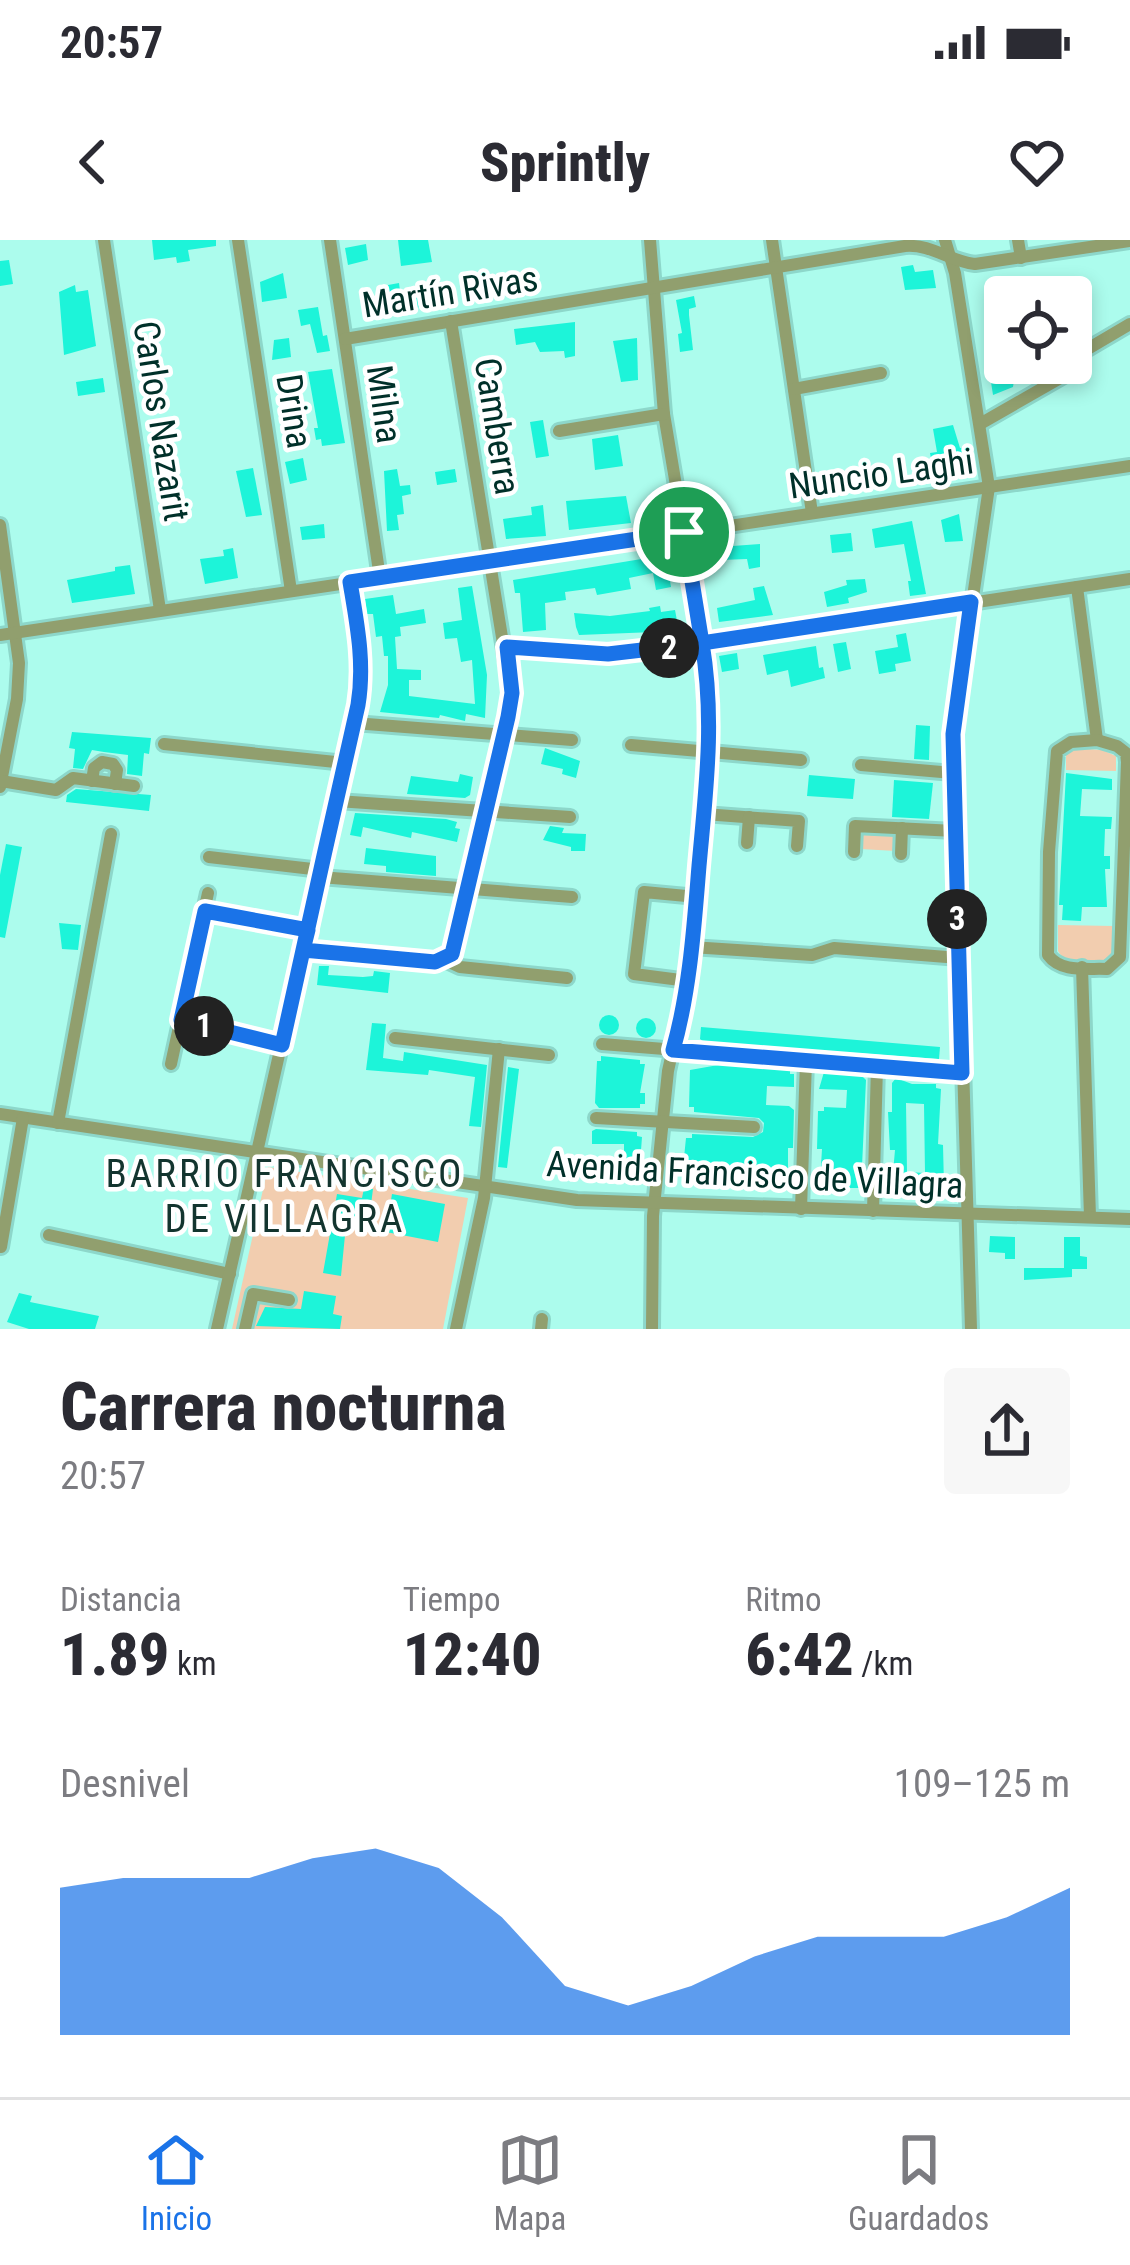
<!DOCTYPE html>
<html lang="es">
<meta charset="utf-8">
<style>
body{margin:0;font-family:"Roboto Condensed",sans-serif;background:#f7f7f7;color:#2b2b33;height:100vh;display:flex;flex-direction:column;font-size:45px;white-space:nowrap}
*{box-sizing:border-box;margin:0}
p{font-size:39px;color:#7c7c81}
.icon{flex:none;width:66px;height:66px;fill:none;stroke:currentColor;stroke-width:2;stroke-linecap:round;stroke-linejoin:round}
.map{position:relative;height:1089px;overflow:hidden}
.panel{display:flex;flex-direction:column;background:#fff;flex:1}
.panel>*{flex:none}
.controls{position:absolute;left:984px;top:36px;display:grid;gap:24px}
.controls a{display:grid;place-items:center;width:108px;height:108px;border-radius:12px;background:#fff;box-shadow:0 6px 18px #0003;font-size:60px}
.pin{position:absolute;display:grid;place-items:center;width:102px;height:102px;color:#fff;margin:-51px;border:6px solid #fff;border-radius:50%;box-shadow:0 3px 12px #0007}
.km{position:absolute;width:60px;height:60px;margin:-30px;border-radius:50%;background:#222;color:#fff;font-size:33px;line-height:60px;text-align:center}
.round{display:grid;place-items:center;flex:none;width:126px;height:126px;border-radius:12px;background:#f7f7f7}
.overview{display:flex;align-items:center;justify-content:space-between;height:204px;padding:0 60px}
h1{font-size:66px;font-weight:800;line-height:90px}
.figures{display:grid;grid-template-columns:repeat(3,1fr);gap:18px;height:204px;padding:12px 60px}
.figures div{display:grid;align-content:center}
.figures b{font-size:60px;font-weight:800}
.figures small{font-size:33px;font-weight:400}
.figures p{font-size:33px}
.chart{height:336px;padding:24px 60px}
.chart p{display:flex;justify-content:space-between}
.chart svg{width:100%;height:216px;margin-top:12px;fill:#1a73e8;opacity:.7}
.status{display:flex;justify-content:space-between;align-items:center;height:84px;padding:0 60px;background:#fff;direction:ltr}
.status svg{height:33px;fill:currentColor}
header{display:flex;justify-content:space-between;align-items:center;height:156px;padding:0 60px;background:#fff;font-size:54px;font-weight:800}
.tab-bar{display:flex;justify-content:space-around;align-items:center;height:168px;border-top:3px solid #e1e1e2;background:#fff;font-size:33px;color:#7c7c81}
.tab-bar a{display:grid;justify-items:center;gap:6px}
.tab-bar .active{color:#1a73e8}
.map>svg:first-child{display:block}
.green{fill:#f2cdaf}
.building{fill:#1df4d9;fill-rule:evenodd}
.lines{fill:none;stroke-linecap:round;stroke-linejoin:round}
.minor-casing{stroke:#8dd7ca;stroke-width:18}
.minor{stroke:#919f6e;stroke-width:12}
.route-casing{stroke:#fff;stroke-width:24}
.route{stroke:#1a73e8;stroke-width:15}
.labels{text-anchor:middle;stroke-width:9;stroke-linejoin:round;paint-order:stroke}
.street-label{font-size:36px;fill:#003029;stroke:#fff}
.neighbourhood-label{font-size:39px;letter-spacing:3px;fill:#13352f;stroke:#fff}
</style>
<div class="status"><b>20:57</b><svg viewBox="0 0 49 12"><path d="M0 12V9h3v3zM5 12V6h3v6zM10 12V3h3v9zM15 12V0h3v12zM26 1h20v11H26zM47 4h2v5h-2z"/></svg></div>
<header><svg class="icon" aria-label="back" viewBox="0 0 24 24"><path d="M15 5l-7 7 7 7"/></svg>Sprintly<svg class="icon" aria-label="heart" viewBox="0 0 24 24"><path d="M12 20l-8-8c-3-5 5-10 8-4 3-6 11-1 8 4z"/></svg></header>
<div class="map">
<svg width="1130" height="1089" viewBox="0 0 1130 1089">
<rect width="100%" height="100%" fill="#acfced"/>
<g class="green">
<polygon points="1074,508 1102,510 1116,516 1116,531 1066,530 1066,511"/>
<polygon points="861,589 897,591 896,611 860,609"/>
<polygon points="1058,685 1114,686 1113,717 1095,723 1064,720 1058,711"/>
<polygon points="268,927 468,958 443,1089 232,1089"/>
</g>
<g class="building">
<polygon points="152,0 216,0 216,6 188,10 190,21 177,23 176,17 154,20"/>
<polygon points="398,0 428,0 432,22 401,26"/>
<polygon points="366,4 368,20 348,25 345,8"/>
<polygon points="9,20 13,44 0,46 0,21"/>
<polygon points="913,25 915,32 933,30 936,48 905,50 901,27"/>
<polygon points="283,33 287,58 262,62 260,42"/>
<polygon points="399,43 400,51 427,46 431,65 393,72 388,45"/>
<polygon points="75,45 76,52 88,50 96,106 64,115 59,52"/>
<polygon points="694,56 696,67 689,69 689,75 693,110 680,112 678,94 682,93 676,60"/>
<polygon points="318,67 323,96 327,95 330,111 317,113 310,84 301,86 298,70"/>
<polygon points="575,82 575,116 565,118 564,111 540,112 535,102 516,105 514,89"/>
<polygon points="289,98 291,117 272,120 274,100"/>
<polygon points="637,98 638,140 621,142 613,101"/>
<polygon points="332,129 345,203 322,206 321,199 316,200 314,188 318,188 308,132"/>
<polygon points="1015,134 1013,147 993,155 991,142"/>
<polygon points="103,138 105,152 78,156 76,142"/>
<polygon points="392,138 395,152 388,153 389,163 378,165 374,142"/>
<polygon points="543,180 549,216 536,218 530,182"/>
<polygon points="953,185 960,208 965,207 970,234 957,237 956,231 934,235 930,213 937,212 933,189"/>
<polygon points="618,195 623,226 595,230 592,199"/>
<polygon points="303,218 307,240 290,244 285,222"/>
<polygon points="253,228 262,275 246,277 236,231"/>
<polygon points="397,229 400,246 410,245 411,254 402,256 404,274 397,275 399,290 387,291 384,231"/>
<polygon points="455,229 457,242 437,245 435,232"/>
<polygon points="626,256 631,283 569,290 566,261"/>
<polygon points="543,265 546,296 506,299 503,279 532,275 531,267"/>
<polygon points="959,274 963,301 945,302 941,280"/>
<polygon points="912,281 926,354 910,356 908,341 911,341 904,304 875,308 872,289"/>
<polygon points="324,284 325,298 302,300 300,287"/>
<polygon points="851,293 853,311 832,313 830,295"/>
<polygon points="760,304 760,327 749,329 747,319 721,320 719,307"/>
<polygon points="233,308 238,338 205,344 200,319 224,316 223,310"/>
<polygon points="666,315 671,347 656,350 653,333 629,338 631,349 597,355 595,348 565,352 566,360 545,363 546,390 523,392 520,353 515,353 513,340"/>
<polygon points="130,325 135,354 72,363 67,340 115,331 115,327"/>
<polygon points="865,339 867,352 848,358 849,363 827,367 824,352 847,345 846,340"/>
<polygon points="472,346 487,435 485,478 466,474 465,481 440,475 439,478 380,472 388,445 388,416 384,416 382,396 376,397 373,374 367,374 365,359 393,355 396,374 424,369 426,383 400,387 401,396 395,397 397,429 421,430 421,440 409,440 409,456 475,464 472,420 461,422 457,398 445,399 443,383 462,380 458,348"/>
<polygon points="764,346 773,375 719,382 717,368 755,360 753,348"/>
<polygon points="660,366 661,372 675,370 679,391 655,396 654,392 579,395 576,387 574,373 610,376 650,371 649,368"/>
<polygon points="906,393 911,421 895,424 896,431 879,434 875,411 898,407 896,395"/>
<polygon points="846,402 851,429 838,432 833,404"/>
<polygon points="816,406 819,428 823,427 825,438 791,447 788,430 767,435 763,415"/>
<polygon points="737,413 739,429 722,432 719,416"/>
<polygon points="916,485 930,486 929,520 914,519"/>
<polygon points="72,492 151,498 149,514 144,513 142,536 127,534 128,515 104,512 92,510 83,529 73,528 75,509 69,508"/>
<polygon points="545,508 580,521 576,538 562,534 563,529 541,524"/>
<polygon points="1066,533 1112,539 1112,550 1082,549 1080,576 1112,577 1111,589 1105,589 1104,616 1110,616 1110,629 1105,629 1107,667 1082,667 1081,681 1062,680 1063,665 1059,665"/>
<polygon points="460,534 473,537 470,555 465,558 407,554 411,536 458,542"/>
<polygon points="809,535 855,539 853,559 807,556"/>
<polygon points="894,540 933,543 929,579 892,577"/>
<polygon points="76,549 151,555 149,571 66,562 67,555"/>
<polygon points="355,573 446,579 457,582 455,588 460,589 457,602 412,592 411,598 363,587 361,597 350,595"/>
<polygon points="550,586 564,588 562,593 586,594 585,611 571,611 571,607 543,600"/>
<polygon points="6,604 22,607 5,698 0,697 0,635"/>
<polygon points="366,608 436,616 436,636 386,632 386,626 364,624"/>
<polygon points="59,683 81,685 78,710 62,709"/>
<polygon points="319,726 329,726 328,735 363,737 373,736 374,731 390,733 388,753 317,745"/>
<circle cx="609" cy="785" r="10"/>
<circle cx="646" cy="788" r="10"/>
<polygon points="372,783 386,784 383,818 403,821 404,812 487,825 481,887 469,886 475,837 429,830 428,835 366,830"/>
<polygon points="701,787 940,807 939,819 704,802 700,799"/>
<polygon points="601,816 640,820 640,824 645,824 640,853 645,853 645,864 640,864 640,868 599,868 595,863 597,821 601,821"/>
<polygon points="724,824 790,830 790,834 794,834 794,847 767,846 766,865 789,866 794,870 793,908 788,908 788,929 792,929 789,947 778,947 778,941 758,941 758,945 718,945 718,939 686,943 686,938 682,937 686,898 692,898 692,894 753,897 763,892 764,883 759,878 694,872 694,867 689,867 690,830"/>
<polygon points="508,827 519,829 507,928 498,927"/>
<polygon points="824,832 862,836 866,840 861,948 824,948 824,942 820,942 822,909 817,909 818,871 824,871 824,867 846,868 847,850 819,849"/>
<path d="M896 838 912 844H936V848L941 849 938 904 943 905 944 946H940L939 950H929V945H907V950H896V944H892L895 910H890L888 872H892V843ZM906 863 924 864 925 933 907 932Z"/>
<polygon points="596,889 637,892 637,896 642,897 639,937 634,937 634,942 596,940 596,934 592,934 592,922 624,923 624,904 592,904 592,891"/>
<polygon points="364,948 373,949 368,988 346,985 341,1036 323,1033 337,954 362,958"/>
<polygon points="392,954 445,964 438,1002 386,992"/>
<polygon points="990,996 1015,997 1015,1019 1005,1019 1005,1013 989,1012"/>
<polygon points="1064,997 1080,997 1080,1016 1087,1017 1087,1029 1072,1029 1072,1037 1024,1040 1024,1028 1064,1028"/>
<polygon points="304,1051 336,1056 333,1074 342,1076 340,1089 256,1086 265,1067 301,1069"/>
<polygon points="19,1053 32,1056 30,1062 99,1076 95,1089 29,1089 7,1082"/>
</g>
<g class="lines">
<defs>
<g id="minor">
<polyline points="104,0 160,370"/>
<polyline points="238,0 291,351"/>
<polyline points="330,0 380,338"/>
<polyline points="650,0 664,174 710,448 711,478 688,741 668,831 653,976 652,1089"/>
<polyline points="772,0 812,273"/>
<polyline points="945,0 955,33 989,247 953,494 971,1089"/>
<polyline points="1018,0 1021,18"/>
<path d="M345 99 905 6C932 4 949 21 975 24L1130 1"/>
<polyline points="794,149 881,133"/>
<polyline points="980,184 1069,133 1074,117 1130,84"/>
<polyline points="559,191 664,174"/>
<polyline points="0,285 19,423 17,459 0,547"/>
<polyline points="1077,347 1097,500"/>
<polyline points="0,395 1130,226"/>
<polyline points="507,407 637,413 1130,339"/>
<polyline points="354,483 572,500"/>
<path d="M1097 500 1117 506 1126 513 1127 522 1120 717 1107 729C1087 728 1061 733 1048 715L1049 612 1057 511 1071 502Z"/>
<polyline points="164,504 345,523"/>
<polyline points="631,505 801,520"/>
<polyline points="861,525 953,533"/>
<polyline points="1,541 56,550 73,538 134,546"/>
<polyline points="92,541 94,528 102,522 113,524 117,530 115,544"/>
<polyline points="337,561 570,577"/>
<polyline points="704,574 799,581 797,606"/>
<polyline points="747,603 749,577"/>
<polyline points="854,612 855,586 955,591"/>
<polyline points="901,614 902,588"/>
<polyline points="209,617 321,630"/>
<polyline points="320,637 572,657"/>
<polyline points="204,671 308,690"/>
<polyline points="691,707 812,715 834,708 959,718"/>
<polyline points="303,709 435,722 445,720 460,727 567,738"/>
<polyline points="445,720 455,706 511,453 451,81"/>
<polyline points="1082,727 1090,977"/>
<polyline points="688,741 634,734 644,652 697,657"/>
<polyline points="180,780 282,804"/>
<polyline points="395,798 549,815"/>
<polyline points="602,804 962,833"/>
<polyline points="171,824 208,653"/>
<polyline points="0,874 577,960 1130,979"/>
<polyline points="596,878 754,887"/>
<polyline points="58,883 111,594"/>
<polyline points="801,969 806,821"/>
<polyline points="873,971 877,826"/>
<polyline points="49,995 230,1034"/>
<polyline points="1,1007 23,878"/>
<polyline points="217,1089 358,465 362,421 350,342"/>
<polyline points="245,1089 253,1054 289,1060"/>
<polyline points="456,1089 484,958 499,809"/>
<polyline points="541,1089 542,1079"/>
</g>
</defs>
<use href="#minor" class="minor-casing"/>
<use href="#minor" class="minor"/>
</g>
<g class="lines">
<defs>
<path id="route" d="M684 292 350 342C357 384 365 423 358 465 332 578 307 692 282 805L181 780 205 671 308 690 303 710 435 722 452 714 508 477 512 453 507 407 608 414 702 403C715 480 706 548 699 626 694 687 690 750 673 810L962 833 953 494 971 362 702 403 684 292"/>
</defs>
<use href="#route" class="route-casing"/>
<use href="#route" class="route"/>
</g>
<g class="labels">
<g class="street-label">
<text transform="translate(450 51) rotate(-9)" y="13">Martín Rivas</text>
<text transform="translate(385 164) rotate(82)" y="13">Milna</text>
<text transform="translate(295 171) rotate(81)" y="13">Drina</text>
<text transform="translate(162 181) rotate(81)" y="13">Carlos Nazarit</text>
<text transform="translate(498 186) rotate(81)" y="13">Camberra</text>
<text transform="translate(881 233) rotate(-8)" y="13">Nuncio Laghi</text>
<text transform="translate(755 934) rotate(3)" y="13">Avenida Francisco de Villagra</text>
</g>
<g class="neighbourhood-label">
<text x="285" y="947">BARRIO FRANCISCO<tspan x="285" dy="45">DE VILLAGRA</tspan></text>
</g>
</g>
</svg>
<div class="controls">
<a><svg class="icon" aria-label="locate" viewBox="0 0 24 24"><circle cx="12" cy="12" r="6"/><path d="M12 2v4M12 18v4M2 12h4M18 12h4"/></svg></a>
</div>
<div class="pin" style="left:684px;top:292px;background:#1e9e55"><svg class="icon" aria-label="arrive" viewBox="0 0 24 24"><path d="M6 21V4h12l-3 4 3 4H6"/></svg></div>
<b class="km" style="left:204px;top:786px">1</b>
<b class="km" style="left:669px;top:408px">2</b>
<b class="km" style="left:957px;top:679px">3</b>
</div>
<section class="panel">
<div class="overview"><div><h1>Carrera nocturna</h1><p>20:57</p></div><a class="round"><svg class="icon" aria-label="share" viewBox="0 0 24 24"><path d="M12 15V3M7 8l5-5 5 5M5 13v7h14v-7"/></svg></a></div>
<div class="figures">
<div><p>Distancia</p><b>1.89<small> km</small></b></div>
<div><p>Tiempo</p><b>12:40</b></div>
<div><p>Ritmo</p><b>6:42<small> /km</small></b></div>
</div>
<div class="chart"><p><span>Desnivel</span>109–125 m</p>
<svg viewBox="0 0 160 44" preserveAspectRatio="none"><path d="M0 44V14L10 12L20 12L30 12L40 8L50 6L60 10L70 20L80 34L90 38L100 34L110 28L120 24L130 24L140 24L150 20L160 14V44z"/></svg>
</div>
</section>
<nav class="tab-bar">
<a class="active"><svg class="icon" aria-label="home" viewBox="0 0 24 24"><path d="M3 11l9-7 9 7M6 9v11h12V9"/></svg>Inicio</a>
<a><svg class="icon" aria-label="map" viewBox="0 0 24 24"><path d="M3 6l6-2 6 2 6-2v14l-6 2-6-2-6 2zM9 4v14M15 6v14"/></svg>Mapa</a>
<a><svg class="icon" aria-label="saved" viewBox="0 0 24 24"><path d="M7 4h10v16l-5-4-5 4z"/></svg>Guardados</a>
</nav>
